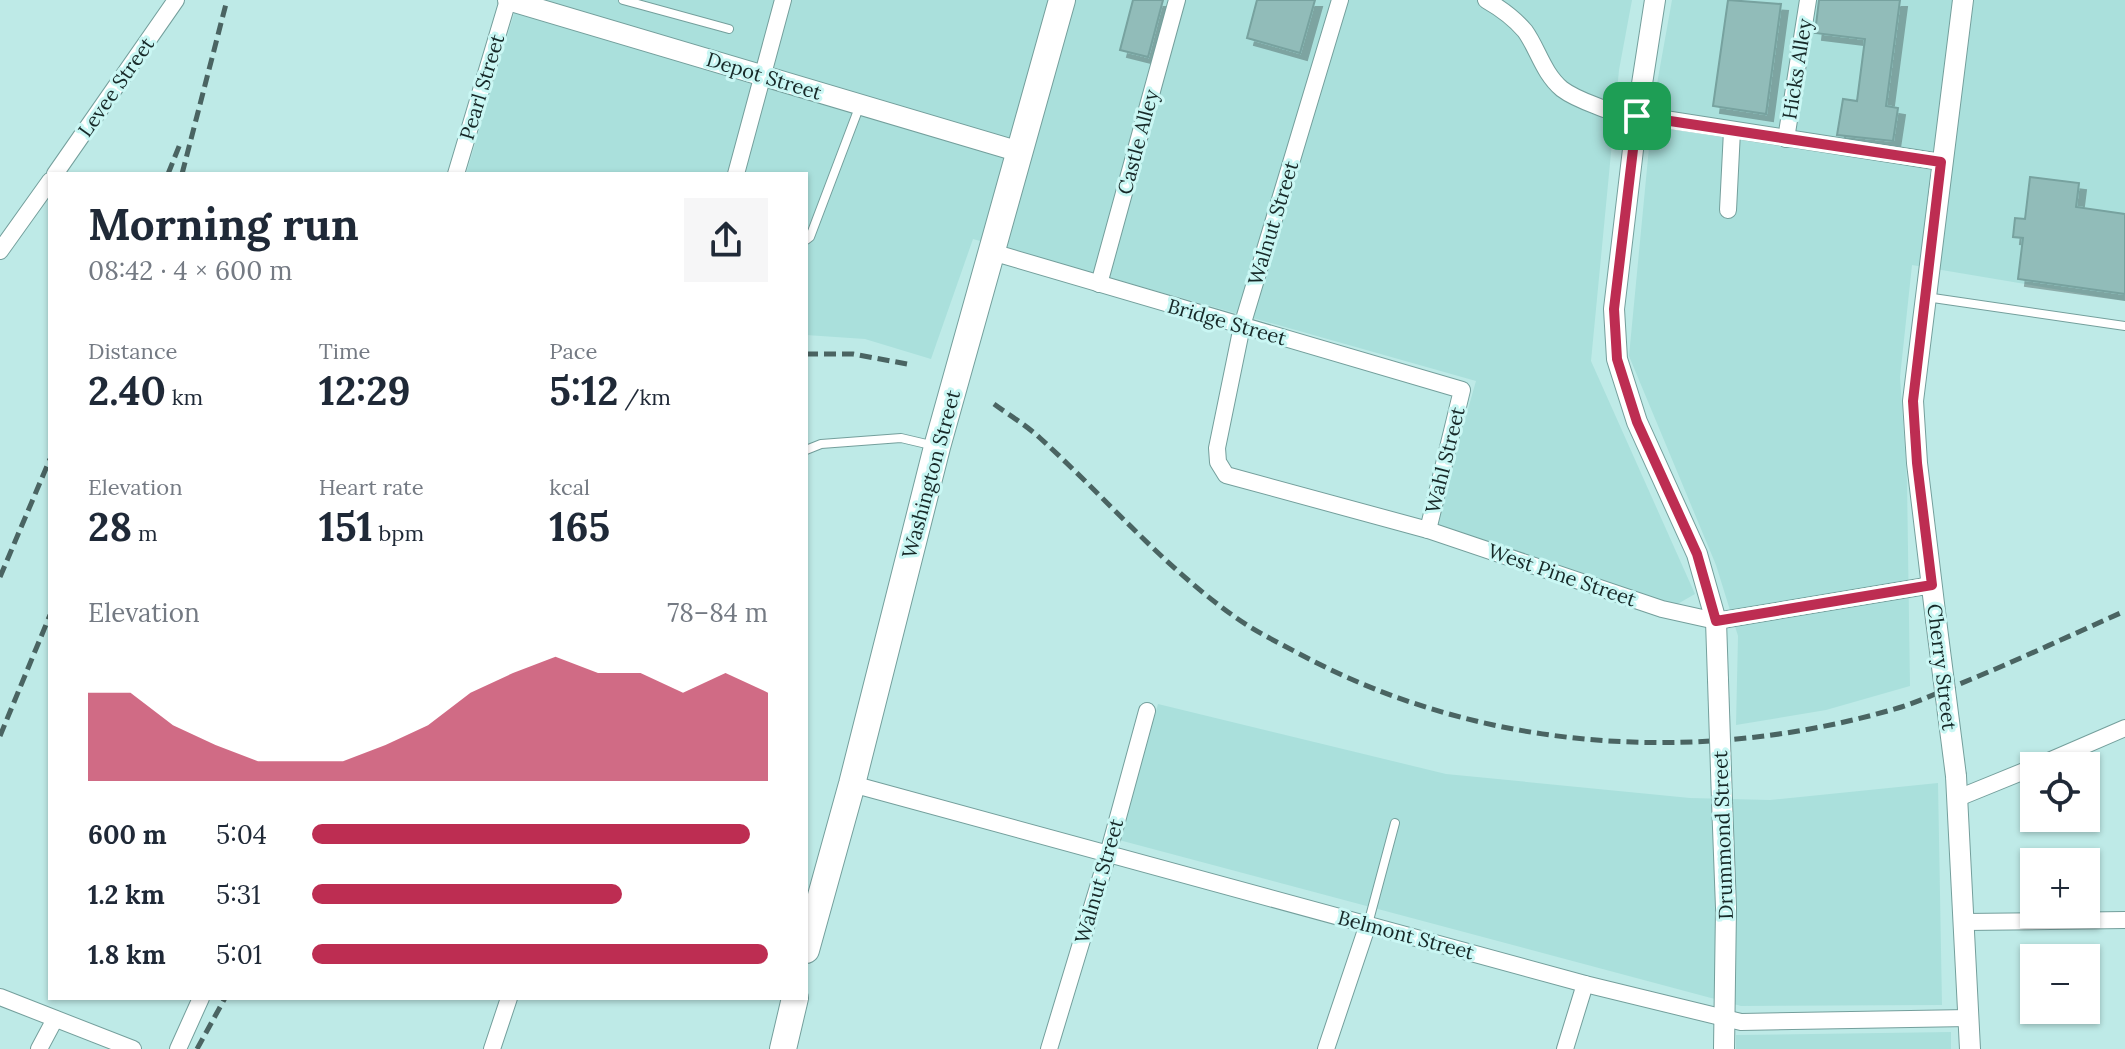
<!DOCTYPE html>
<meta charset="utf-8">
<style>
body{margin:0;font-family:Lora,serif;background:#f6f6f7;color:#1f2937;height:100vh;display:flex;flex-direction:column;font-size:30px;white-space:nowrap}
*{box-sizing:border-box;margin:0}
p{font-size:26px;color:#747a83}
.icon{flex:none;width:44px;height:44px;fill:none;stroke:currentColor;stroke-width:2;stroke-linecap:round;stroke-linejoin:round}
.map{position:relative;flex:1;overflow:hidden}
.drawer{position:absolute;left:48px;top:172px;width:760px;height:828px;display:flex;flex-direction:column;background:#fff;border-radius:0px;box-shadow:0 2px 6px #0004}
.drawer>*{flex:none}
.buttons{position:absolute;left:2020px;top:752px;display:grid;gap:16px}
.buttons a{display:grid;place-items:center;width:80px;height:80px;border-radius:0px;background:#fff;box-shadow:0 2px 6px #0004;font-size:40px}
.pin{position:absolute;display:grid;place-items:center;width:68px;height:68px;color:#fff;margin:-34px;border-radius:16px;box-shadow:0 4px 12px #0006}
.round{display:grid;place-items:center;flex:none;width:84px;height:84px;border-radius:0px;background:#f6f6f7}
.headline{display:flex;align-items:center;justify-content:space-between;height:136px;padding:0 40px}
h1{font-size:44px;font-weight:700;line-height:60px}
.figures{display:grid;grid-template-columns:repeat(3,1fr);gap:12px;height:136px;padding:8px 40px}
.figures div{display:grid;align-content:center}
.figures b{font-size:40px;font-weight:700}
.figures small{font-size:22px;font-weight:400}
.figures p{font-size:22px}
.chart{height:224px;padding:16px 40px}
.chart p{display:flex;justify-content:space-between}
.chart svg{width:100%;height:144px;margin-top:8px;fill:#bd2d52;opacity:.7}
ul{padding:0 40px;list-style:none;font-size:26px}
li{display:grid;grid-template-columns:128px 96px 1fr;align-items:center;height:60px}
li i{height:20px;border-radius:10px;background:#bd2d52}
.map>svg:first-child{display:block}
.built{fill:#aae0dc}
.building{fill:#91bcb9;stroke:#77a29f;stroke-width:2;filter:url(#shadow)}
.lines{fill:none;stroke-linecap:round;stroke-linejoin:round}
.service-casing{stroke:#749f9c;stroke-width:10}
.minor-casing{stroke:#749f9c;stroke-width:18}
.tertiary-casing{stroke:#749f9c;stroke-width:22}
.primary-casing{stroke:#749f9c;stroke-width:28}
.service{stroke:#fff;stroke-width:8}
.minor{stroke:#fff;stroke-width:16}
.tertiary{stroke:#fff;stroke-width:20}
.primary{stroke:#fff;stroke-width:26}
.rail{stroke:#4a6462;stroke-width:5;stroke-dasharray:12 6;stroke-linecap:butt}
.tertiary-bridge-casing{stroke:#749f9c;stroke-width:22;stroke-linecap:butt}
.tertiary-bridge{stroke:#fff;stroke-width:20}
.route-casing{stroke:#fff;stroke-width:16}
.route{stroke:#bd2d52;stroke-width:10}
.labels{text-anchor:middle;stroke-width:6;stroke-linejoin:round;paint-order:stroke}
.street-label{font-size:20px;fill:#172928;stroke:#caf7f4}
</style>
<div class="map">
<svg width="2125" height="1049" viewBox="0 0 2125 1049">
<defs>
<filter id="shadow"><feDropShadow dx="7" dy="7" stdDeviation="0" flood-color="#0004"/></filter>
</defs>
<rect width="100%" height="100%" fill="#beeae7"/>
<g class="built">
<polygon points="518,0 1632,0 1619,70 1591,361 1695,594 1674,606 1435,525 1476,381 973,239 931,359 865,339 806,335 806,174 466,174"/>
<polygon points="1672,0 2125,0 2125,301 1912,265 1900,377 1907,481 1910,686 1826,710 1736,725 1738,636 1716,565 1629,356 1653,106"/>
<polygon points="1158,704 1446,774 1690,798 1770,800 1938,783 1942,1005 1741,1006 1119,840"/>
<polygon points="1951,1032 1951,1049 1736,1049 1736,1035"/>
</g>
<g class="building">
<polygon points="1133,0 1163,0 1148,57 1120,50"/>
<polygon points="1257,0 1315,0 1300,53 1247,38"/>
<polygon points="1728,0 1781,4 1766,114 1713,106"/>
<polygon points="1819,0 1900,0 1886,106 1898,108 1893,141 1837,135 1843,99 1857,101 1865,39 1815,33"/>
<polygon points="2030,177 2079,183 2076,207 2125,214 2125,294 2018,279 2023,238 2013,237 2015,218 2025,219"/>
</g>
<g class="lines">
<defs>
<g id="service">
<polyline points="623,0 729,29"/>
<polyline points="806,240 810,237 860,105"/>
<polyline points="1926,297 2125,326"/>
<polyline points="806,450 821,444 901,438 935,446"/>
<polyline points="1368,924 1395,823"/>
</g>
<g id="minor">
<polyline points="1340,0 1242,326 1217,448 1218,462 1226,475 1428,530 1662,609 1716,621 1932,585"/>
<path d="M1486 0C1500 8 1514 18 1525 31 1538 49 1543 73 1562 89 1575 99 1592 104 1607 110L1941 162"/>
<polyline points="1786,139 1808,0"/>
<polyline points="55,174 176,0"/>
<polyline points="456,174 508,0"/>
<polyline points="736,174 783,0"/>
<polyline points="1728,210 1732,131"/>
<polyline points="0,251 50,181"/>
<polyline points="992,252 1462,390 1428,530"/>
<polyline points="1099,284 1177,0"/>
<polyline points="2037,766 2125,728"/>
<polyline points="852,784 1585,984 1741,1022 1969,1018"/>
<polyline points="1958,798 2034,767"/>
<polyline points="1965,922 2125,920"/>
<polyline points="0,997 133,1049"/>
<polyline points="39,1049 55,1019"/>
<polyline points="178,1049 201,998"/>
<polyline points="492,1049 509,998"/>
<polyline points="1049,1049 1108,854 1147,711"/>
<polyline points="1326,1049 1368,924"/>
<polyline points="1565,1049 1585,984"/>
</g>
<g id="tertiary">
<polyline points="508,0 1020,152"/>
<polyline points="1655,0 1637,116 1614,309 1617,359 1637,422 1697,554 1716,621 1718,680"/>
<polyline points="1936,620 1917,463 1913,401 1963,0"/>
<polyline points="1956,776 1970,1049"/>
<polyline points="1722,801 1726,908 1724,1049"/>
</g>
<g id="primary">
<polyline points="806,950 852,784 937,447 1062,0"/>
<polyline points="783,1049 795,998"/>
</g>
</defs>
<use href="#service" class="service-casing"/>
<use href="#minor" class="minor-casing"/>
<use href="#tertiary" class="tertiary-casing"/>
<use href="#primary" class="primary-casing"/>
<use href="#service" class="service"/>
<use href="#minor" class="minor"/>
<use href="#tertiary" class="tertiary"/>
<use href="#primary" class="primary"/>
<g class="rail">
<polyline points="168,174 180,144"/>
<polyline points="182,174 227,0"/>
<polyline points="806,354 853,354 907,364"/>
<path d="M994 404C1009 415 1026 425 1040 438 1105 497 1163 566 1235 617 1259 634 1287 647 1313 661 1493 753 1705 765 1898 708 1918 702 1937 693 1957 685 2014 662 2069 636 2125 611"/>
<polyline points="0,577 50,459"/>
<polyline points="0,736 50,615"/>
<polyline points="197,1049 225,998"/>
</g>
<defs>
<g id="tertiary-bridge">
<polyline points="1936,620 1956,776"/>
<polyline points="1718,680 1722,801"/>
</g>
</defs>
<use href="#tertiary-bridge" class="tertiary-bridge-casing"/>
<use href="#tertiary-bridge" class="tertiary-bridge"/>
</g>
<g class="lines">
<defs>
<polygon id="route" points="1637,116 1941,162 1913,401 1917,463 1932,585 1716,621 1697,554 1637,422 1617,359 1614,309"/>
</defs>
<use href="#route" class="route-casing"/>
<use href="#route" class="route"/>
</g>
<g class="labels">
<g class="street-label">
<text transform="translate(1797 69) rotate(-81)" y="7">Hicks Alley</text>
<text transform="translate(764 76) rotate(17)" y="7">Depot Street</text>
<text transform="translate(116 87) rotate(-55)" y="7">Levee Street</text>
<text transform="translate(482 87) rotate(-73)" y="7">Pearl Street</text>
<text transform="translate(1138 142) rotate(-75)" y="7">Castle Alley</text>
<text transform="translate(1273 223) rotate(-73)" y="7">Walnut Street</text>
<text transform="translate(1227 322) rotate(16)" y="7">Bridge Street</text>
<text transform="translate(1445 460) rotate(-76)" y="7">Wahl Street</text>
<text transform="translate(931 474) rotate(-75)" y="7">Washington Street</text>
<text transform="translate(1562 575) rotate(19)" y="7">West Pine Street</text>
<text transform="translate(1942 667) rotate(83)" y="7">Cherry Street</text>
<text transform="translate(1723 835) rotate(-92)" y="7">Drummond Street</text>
<text transform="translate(1099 881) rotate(-74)" y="7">Walnut Street</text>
<text transform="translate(1406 935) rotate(15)" y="7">Belmont Street</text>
</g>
</g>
</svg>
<div class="buttons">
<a><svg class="icon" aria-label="locate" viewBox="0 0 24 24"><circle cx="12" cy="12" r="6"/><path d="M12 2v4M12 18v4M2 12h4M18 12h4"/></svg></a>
<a>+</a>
<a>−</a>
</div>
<div class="pin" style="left:1637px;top:116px;background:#1e9e55"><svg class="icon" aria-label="arrive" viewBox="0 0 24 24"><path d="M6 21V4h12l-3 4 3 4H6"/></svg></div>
<section class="drawer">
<div class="headline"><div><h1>Morning run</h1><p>08:42 · 4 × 600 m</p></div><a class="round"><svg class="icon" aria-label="share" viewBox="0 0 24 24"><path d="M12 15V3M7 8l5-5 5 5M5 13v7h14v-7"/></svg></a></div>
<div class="figures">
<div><p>Distance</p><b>2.40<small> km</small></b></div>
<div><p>Time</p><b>12:29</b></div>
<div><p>Pace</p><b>5:12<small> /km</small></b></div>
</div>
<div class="figures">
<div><p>Elevation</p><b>28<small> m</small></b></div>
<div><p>Heart rate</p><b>151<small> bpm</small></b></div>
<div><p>kcal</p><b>165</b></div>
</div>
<div class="chart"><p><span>Elevation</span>78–84 m</p>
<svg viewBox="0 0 160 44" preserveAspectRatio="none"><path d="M0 44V17L10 17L20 27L30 33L40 38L50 38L60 38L70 33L80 27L90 17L100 11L110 6L120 11L130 11L140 17L150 11L160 17V44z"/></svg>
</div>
<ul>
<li><b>600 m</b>5:04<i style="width:96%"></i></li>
<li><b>1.2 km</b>5:31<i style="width:68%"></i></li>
<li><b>1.8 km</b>5:01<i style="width:100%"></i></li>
</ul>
</section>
</div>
